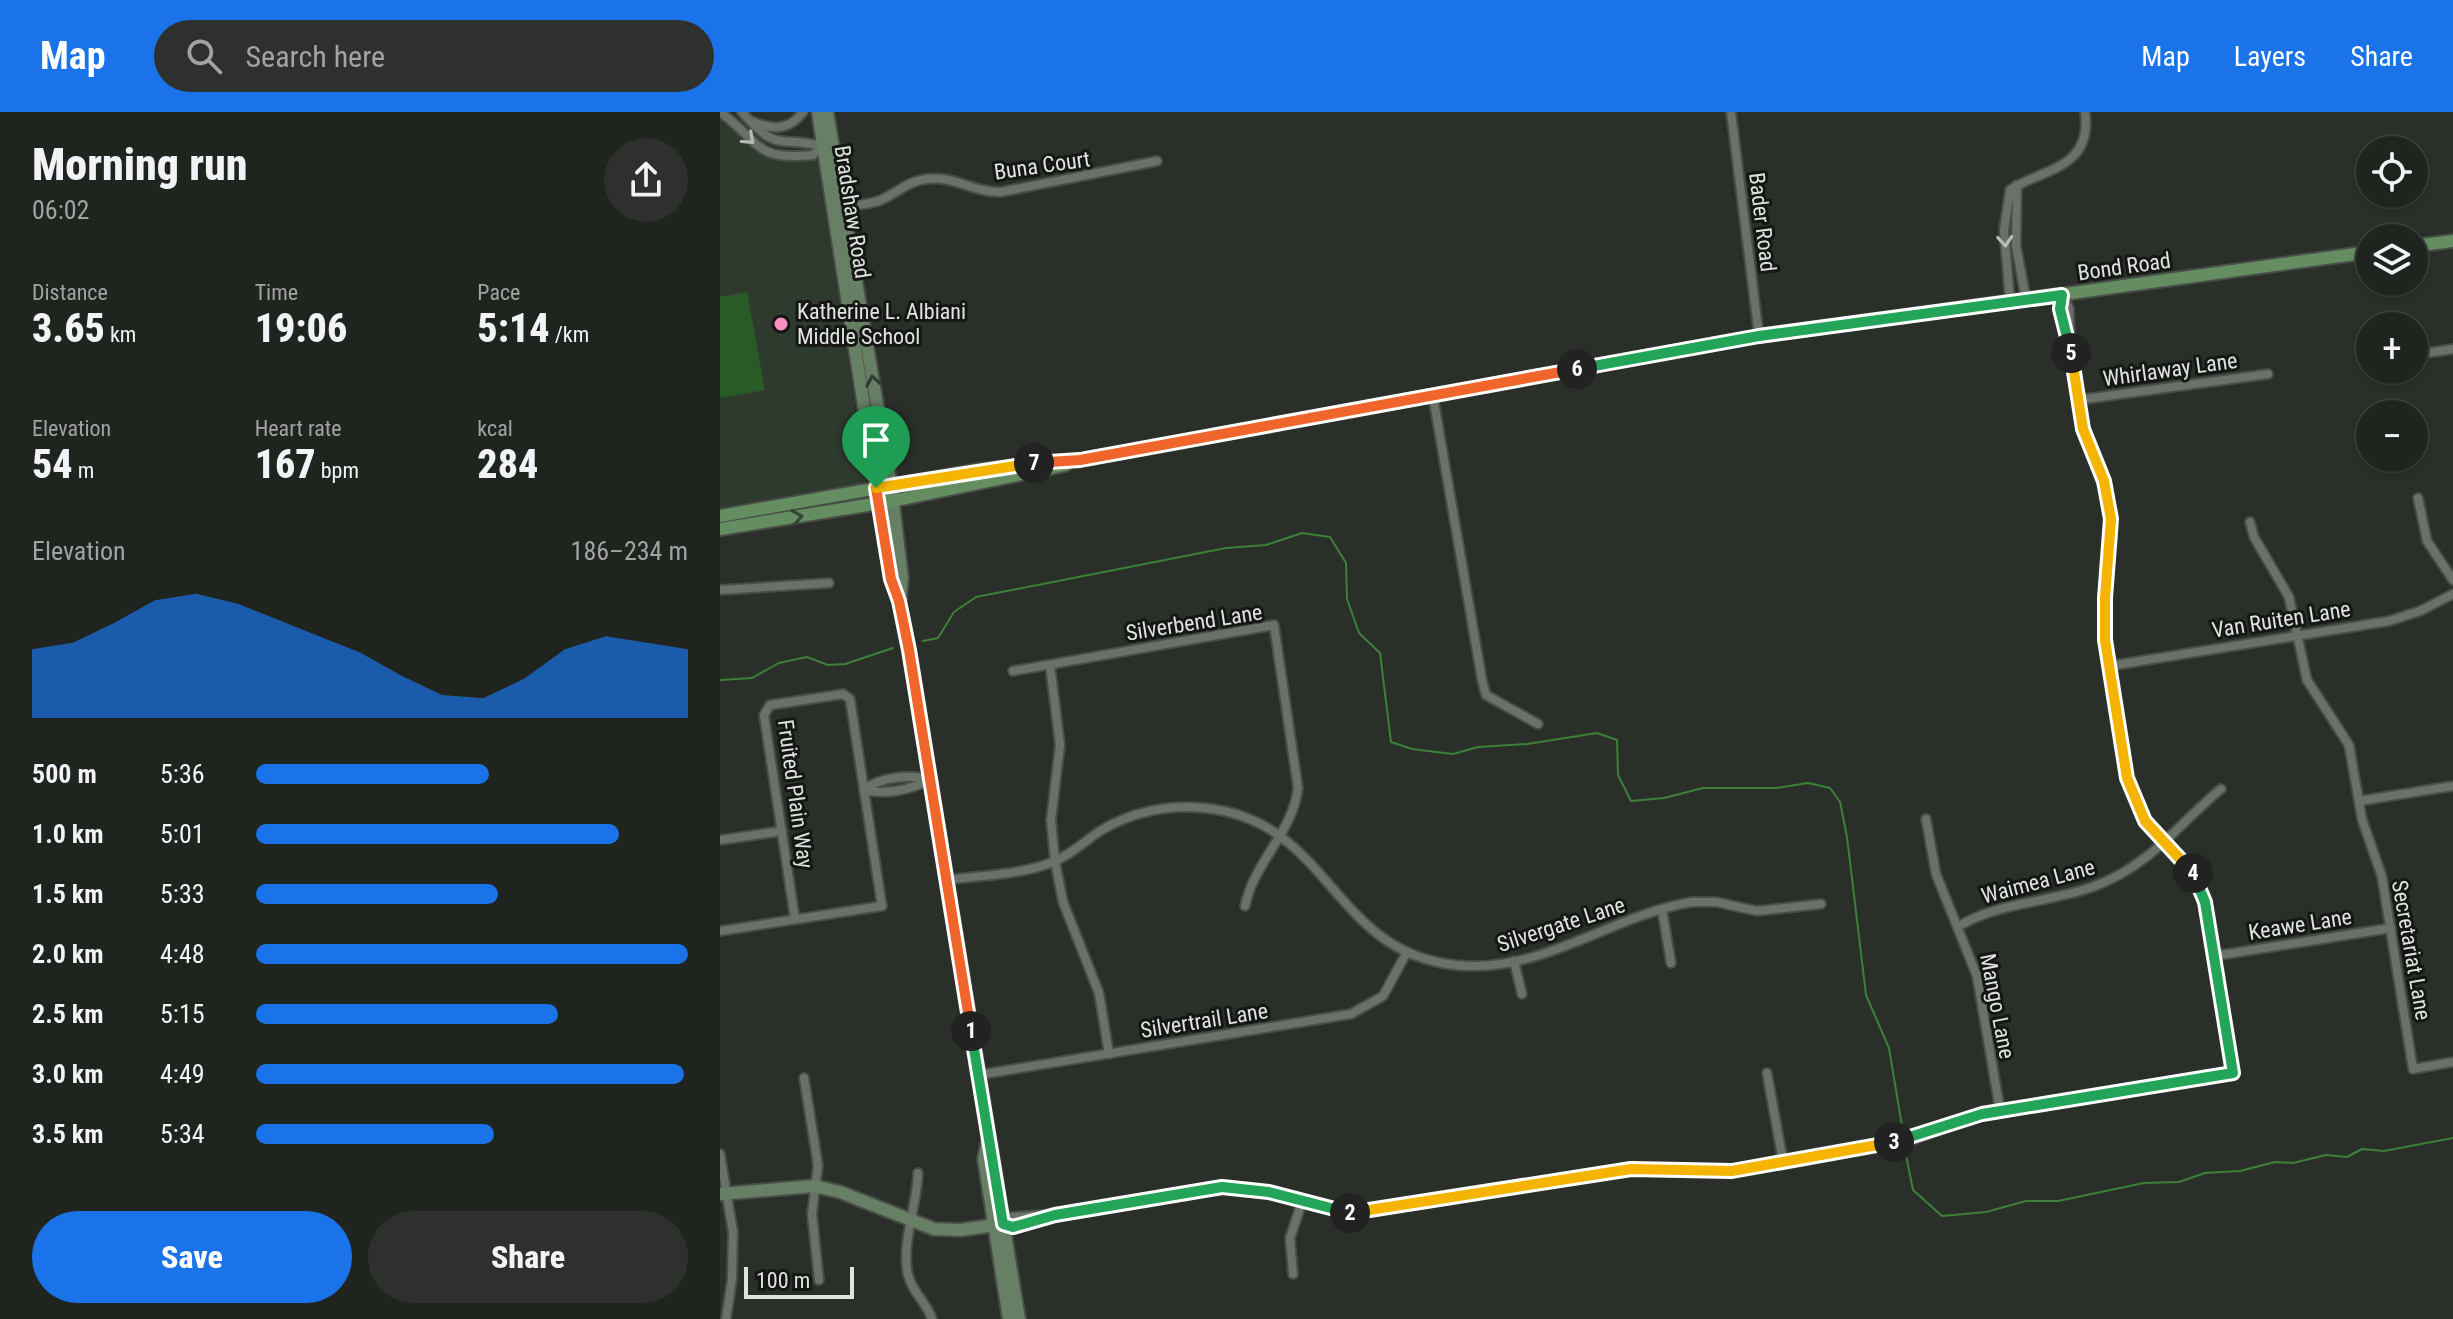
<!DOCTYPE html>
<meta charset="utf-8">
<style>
body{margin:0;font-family:"Roboto Condensed",sans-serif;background:#2d302c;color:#f1f3f6;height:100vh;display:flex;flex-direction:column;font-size:30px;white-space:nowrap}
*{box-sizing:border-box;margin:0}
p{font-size:26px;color:#a2a4a4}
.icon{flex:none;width:44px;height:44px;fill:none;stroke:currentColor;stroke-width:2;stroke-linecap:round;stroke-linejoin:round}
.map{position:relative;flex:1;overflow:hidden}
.sheet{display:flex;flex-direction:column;background:#20241f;width:720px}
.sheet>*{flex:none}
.fabs{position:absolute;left:1636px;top:24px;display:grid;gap:16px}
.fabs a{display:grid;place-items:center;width:72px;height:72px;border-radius:50%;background:#20241f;box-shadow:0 2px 6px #0004,0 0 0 2px #3d413d;font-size:40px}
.scale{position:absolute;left:24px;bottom:20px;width:110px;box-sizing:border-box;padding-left:8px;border:4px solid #e0e4df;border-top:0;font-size:22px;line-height:28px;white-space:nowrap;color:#e0e4df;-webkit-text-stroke:6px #141714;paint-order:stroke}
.pin{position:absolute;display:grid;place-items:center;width:68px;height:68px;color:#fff;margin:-82px -34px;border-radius:50% 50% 50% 0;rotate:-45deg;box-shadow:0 0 8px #0007}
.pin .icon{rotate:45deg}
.km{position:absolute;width:40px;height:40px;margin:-20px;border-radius:50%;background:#222;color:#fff;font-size:22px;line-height:40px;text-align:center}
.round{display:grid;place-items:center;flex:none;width:84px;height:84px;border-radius:42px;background:#2d302c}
.summary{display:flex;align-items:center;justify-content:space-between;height:136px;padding:0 32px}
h1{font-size:44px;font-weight:800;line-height:60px}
.metrics{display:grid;grid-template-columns:repeat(3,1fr);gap:12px;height:136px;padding:8px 32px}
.metrics div{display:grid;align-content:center}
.metrics b{font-size:40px;font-weight:800}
.metrics small{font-size:22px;font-weight:400}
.metrics p{font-size:22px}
.chart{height:224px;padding:16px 32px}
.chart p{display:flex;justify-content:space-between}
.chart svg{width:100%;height:144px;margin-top:8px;fill:#1a73e8;opacity:.7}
.cta{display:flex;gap:16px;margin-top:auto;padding:16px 32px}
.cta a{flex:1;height:92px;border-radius:48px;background:#1a73e8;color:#fff;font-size:32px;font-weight:800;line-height:92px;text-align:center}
.cta a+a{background:#2d302c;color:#f1f3f6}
ul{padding:0 32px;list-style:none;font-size:26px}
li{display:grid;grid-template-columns:128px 96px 1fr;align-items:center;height:60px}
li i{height:20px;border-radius:10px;background:#1a73e8}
header{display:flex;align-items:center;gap:48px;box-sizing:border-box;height:112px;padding:0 40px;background:#1a73e8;color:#fff}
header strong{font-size:38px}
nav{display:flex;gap:44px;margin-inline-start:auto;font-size:28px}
.search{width:560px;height:72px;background:#2d302c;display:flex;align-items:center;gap:20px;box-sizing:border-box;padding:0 28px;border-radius:44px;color:#a2a4a4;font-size:30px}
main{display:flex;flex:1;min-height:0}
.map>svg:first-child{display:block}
.built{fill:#2f3a2e}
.green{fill:#295b27}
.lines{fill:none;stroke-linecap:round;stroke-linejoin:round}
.stream{stroke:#3c8039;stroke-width:2}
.street-casing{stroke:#484d47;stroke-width:12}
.secondary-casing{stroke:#484d47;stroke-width:16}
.primary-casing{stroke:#484d47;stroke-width:16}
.street{stroke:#697169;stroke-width:8}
.secondary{stroke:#677f65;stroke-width:12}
.primary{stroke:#648e62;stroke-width:12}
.oneway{stroke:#b6bcb6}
.oneway2{stroke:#313b30}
.oneway3{stroke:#344733}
.split-1-casing{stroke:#fff;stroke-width:16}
.split-2-casing{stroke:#fff;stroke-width:16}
.split-3-casing{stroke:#fff;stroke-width:16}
.split-4-casing{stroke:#fff;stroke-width:16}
.split-5-casing{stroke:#fff;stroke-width:16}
.split-6-casing{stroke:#fff;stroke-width:16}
.split-7-casing{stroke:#fff;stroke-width:16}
.split-8-casing{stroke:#fff;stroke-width:16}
.split-1{stroke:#f0652b;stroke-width:10}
.split-2{stroke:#22a559;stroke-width:10}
.split-3{stroke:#f5b400;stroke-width:10}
.split-4{stroke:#22a559;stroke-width:10}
.split-5{stroke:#f5b400;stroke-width:10}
.split-6{stroke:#22a559;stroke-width:10}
.split-7{stroke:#f0652b;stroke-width:10}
.split-8{stroke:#f5b400;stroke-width:10}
.poi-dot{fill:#fd8ec0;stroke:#141714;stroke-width:3}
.labels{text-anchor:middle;stroke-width:6;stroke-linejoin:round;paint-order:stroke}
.street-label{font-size:22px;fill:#e0e4df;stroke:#141714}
.poi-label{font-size:22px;fill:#e0e4df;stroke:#141714;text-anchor:start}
</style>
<header>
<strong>Map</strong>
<div class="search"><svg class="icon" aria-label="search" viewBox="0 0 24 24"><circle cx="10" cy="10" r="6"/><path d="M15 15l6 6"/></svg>Search here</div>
<nav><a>Map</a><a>Layers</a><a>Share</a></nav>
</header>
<main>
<section class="sheet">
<div class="summary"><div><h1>Morning run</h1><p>06:02</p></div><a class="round"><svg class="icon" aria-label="share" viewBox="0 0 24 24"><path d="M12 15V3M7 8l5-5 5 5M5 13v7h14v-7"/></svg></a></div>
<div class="metrics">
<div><p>Distance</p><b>3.65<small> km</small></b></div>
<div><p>Time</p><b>19:06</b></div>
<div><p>Pace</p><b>5:14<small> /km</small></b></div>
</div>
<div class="metrics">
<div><p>Elevation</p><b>54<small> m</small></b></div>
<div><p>Heart rate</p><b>167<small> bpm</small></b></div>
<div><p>kcal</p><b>284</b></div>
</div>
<div class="chart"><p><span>Elevation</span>186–234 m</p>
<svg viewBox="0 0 160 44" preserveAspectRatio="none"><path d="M0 44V23L10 21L20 15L30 8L40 6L50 9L60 14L70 19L80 24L90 31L100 37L110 38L120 32L130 23L140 19L150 21L160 23V44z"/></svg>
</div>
<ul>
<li><b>500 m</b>5:36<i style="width:54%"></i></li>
<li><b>1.0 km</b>5:01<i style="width:84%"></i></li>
<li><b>1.5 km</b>5:33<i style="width:56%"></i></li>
<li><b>2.0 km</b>4:48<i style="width:100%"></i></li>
<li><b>2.5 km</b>5:15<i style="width:70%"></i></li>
<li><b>3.0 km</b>4:49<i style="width:99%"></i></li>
<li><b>3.5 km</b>5:34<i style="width:55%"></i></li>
</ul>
<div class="cta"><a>Save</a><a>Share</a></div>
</section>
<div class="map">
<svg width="1733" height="1207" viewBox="0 0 1733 1207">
<rect width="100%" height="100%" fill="#2a3029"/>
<polygon class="built" points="0,2 27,27 32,37 55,48 97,48 147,374 0,397"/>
<polygon class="green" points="27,180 45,278 0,286 0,185"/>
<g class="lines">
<g class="stream">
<polyline points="203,529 218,526 234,500 256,485 506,436 546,433 582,421 610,425 626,451 627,487 639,521 660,541 671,630 692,637 733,642 758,635 807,632 877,621 897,628 898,663 911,689 944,686 983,676 1056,676 1088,671 1110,676 1120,690 1127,725 1146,883 1169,936 1184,1026"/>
<polyline points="0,568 32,566 59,551 87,545 108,553 125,552 173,536"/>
<polyline points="1184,1033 1193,1078 1222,1104 1266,1100 1306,1089 1338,1089 1424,1071 1459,1070 1485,1061 1520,1059 1555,1050 1573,1051 1606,1043 1627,1045 1642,1037 1664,1039 1733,1026"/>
</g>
<defs>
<g id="street">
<path d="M0 0C41 30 34 49 93 43L102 34"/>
<path d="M22 0C58 42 57 23 102 34"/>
<polyline points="1011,0 1039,224"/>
<path d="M31 9C52 18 69 19 83 0"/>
<polyline points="1297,73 1296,134 1306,187"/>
<path d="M123 94C136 93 149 93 161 88 177 81 188 69 206 67 234 63 254 81 281 80L437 49"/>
<polyline points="1343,185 1349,196 1350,233"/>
<path d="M1290 189 1284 118 1290 78C1320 57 1373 58 1365 0"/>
<polyline points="1694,243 1733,237"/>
<polyline points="713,284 762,568 766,583 818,612"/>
<polyline points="1357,288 1548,262"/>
<polyline points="1698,386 1707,429 1733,468"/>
<polyline points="1530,410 1534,425 1569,485 1587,568 1629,633 1642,707 1662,765 1693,957 1733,950"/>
<polyline points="0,478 109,471"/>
<polyline points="330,553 340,633 331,708 335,749 343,790 379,881 389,942"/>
<polyline points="1389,554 1669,509 1700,499 1733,482"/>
<path d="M293 559 554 513 578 676C573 720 534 750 525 794"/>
<path d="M144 678C159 665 191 662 210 667"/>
<path d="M144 678C165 683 192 678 210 667"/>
<polyline points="1639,689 1733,674"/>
<polyline points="1206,707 1216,762 1257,864 1280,998"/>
<polyline points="0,728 62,719"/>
<path d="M227 768C262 763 303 763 335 749 352 742 365 729 380 719 411 700 449 692 485 696 616 709 611 851 751 854 828 856 897 802 972 790H996L1037 799 1101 792"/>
<polyline points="942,797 951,851"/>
<path d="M1239 814C1282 789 1329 791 1375 774 1431 753 1457 713 1501 677"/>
<polyline points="0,819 162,794 130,587 123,582 50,593 44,603 75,807"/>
<polyline points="1494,844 1671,816"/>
<polyline points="794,849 802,882"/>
<polyline points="1047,961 1063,1049"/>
<polyline points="258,963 631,902 663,884 687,840"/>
<polyline points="84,966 98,1053 92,1102 99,1168"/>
<polyline points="0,1042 13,1120 12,1167 6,1207"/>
<path d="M198 1061C197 1093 181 1132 188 1163 192 1180 207 1191 212 1207"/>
<path d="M283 1112 293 1115 335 1103 502 1075C551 1076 595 1101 644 1101L911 1057 1012 1059 1194 1027 1262 1002 1513 961 1482 780 1468 753 1425 709 1407 666 1385 528V486L1392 427 1388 388 1363 317 1340 197 1342 183"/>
<polyline points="283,1112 291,1105 334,1102"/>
<polyline points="573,1162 570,1126 582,1090"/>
</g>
<g id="secondary">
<polyline points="98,0 171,467 179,489 189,538 299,1207"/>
<polyline points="107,0 171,374 182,466 180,487"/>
<polyline points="268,1028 264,1047 289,1207"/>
<polyline points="0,1082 94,1074 120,1080 214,1117 240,1118 283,1112"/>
</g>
<g id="primary">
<polyline points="1694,134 1733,129"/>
<polyline points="0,404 260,358 360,348 1039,224 1650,140"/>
<polyline points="0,417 172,389 345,353"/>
</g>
</defs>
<use href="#street" class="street-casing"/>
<use href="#secondary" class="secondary-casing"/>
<use href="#primary" class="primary-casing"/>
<use href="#street" class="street"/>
<use href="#secondary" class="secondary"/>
<use href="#primary" class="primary"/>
</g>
<defs><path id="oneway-chevron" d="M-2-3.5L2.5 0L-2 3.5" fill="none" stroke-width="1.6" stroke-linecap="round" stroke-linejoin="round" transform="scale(2)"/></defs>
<g class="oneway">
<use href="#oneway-chevron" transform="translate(29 27) rotate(42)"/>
<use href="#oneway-chevron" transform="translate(1285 129) rotate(86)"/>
</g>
<use class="oneway2" href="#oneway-chevron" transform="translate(153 269) rotate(-100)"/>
<use class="oneway3" href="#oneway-chevron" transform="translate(77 405) rotate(-9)"/>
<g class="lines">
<defs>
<polyline id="split-1" points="156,376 171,467 179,489 189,538 251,919"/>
<polyline id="split-2" points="251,919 283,1112 293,1115 335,1103 502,1075 549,1080 630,1101"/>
<polyline id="split-3" points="630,1101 911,1057 1012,1059 1174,1030"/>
<polyline id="split-4" points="1174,1030 1262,1002 1513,961 1485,790 1473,761"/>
<polyline id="split-5" points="1351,241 1363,317 1384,369 1391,407 1385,486 1385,528 1407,666 1425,709 1473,761"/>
<polyline id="split-6" points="857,257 1039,224 1342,183 1340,197 1351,241"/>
<polyline id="split-7" points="314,351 360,348 857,257"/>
<polyline id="split-8" points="156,376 314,351"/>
</defs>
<use href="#split-1" class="split-1-casing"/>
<use href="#split-2" class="split-2-casing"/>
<use href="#split-3" class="split-3-casing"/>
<use href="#split-4" class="split-4-casing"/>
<use href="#split-5" class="split-5-casing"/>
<use href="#split-6" class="split-6-casing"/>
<use href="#split-7" class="split-7-casing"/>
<use href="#split-8" class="split-8-casing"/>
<use href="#split-1" class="split-1"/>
<use href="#split-2" class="split-2"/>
<use href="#split-3" class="split-3"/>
<use href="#split-4" class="split-4"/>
<use href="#split-5" class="split-5"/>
<use href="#split-6" class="split-6"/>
<use href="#split-7" class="split-7"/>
<use href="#split-8" class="split-8"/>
</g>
<circle class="poi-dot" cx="61" cy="212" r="8"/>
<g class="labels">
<g class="street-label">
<text transform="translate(322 53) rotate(-8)" y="8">Buna Court</text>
<text transform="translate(133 100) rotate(81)" y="8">Bradshaw Road</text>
<text transform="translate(1043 110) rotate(83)" y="8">Bader Road</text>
<text transform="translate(1404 154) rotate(-8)" y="8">Bond Road</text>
<text transform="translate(1450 257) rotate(-8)" y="8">Whirlaway Lane</text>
<text transform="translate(1561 507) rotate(-9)" y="8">Van Ruiten Lane</text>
<text transform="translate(474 510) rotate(-9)" y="8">Silverbend Lane</text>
<text transform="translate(76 682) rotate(82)" y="8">Fruited Plain Way</text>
<text transform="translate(1318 769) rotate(-15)" y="8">Waimea Lane</text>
<text transform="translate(841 812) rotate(-18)" y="8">Silvergate Lane</text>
<text transform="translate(1580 812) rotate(-9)" y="8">Keawe Lane</text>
<text transform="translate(1692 838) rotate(80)" y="8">Secretariat Lane</text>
<text transform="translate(1278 894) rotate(79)" y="8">Mango Lane</text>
<text transform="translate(484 908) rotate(-9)" y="8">Silvertrail Lane</text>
</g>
<g class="poi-label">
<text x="77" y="207">Katherine L. Albiani<tspan x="77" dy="25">Middle School</tspan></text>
</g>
</g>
</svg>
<div class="fabs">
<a><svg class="icon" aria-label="locate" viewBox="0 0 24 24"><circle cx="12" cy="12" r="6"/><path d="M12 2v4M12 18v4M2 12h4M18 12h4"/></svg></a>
<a><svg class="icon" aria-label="layers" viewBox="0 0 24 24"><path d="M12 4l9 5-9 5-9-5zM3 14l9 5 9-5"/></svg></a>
<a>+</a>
<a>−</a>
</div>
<div class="scale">100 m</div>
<div class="pin" style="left:156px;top:376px;background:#1e9e55"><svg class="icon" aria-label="arrive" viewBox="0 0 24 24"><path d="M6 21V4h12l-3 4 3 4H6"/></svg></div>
<b class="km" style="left:251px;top:919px">1</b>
<b class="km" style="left:630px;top:1101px">2</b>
<b class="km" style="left:1174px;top:1030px">3</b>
<b class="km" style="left:1473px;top:761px">4</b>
<b class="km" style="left:1351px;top:241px">5</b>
<b class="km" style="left:857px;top:257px">6</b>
<b class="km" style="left:314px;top:351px">7</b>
</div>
</main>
